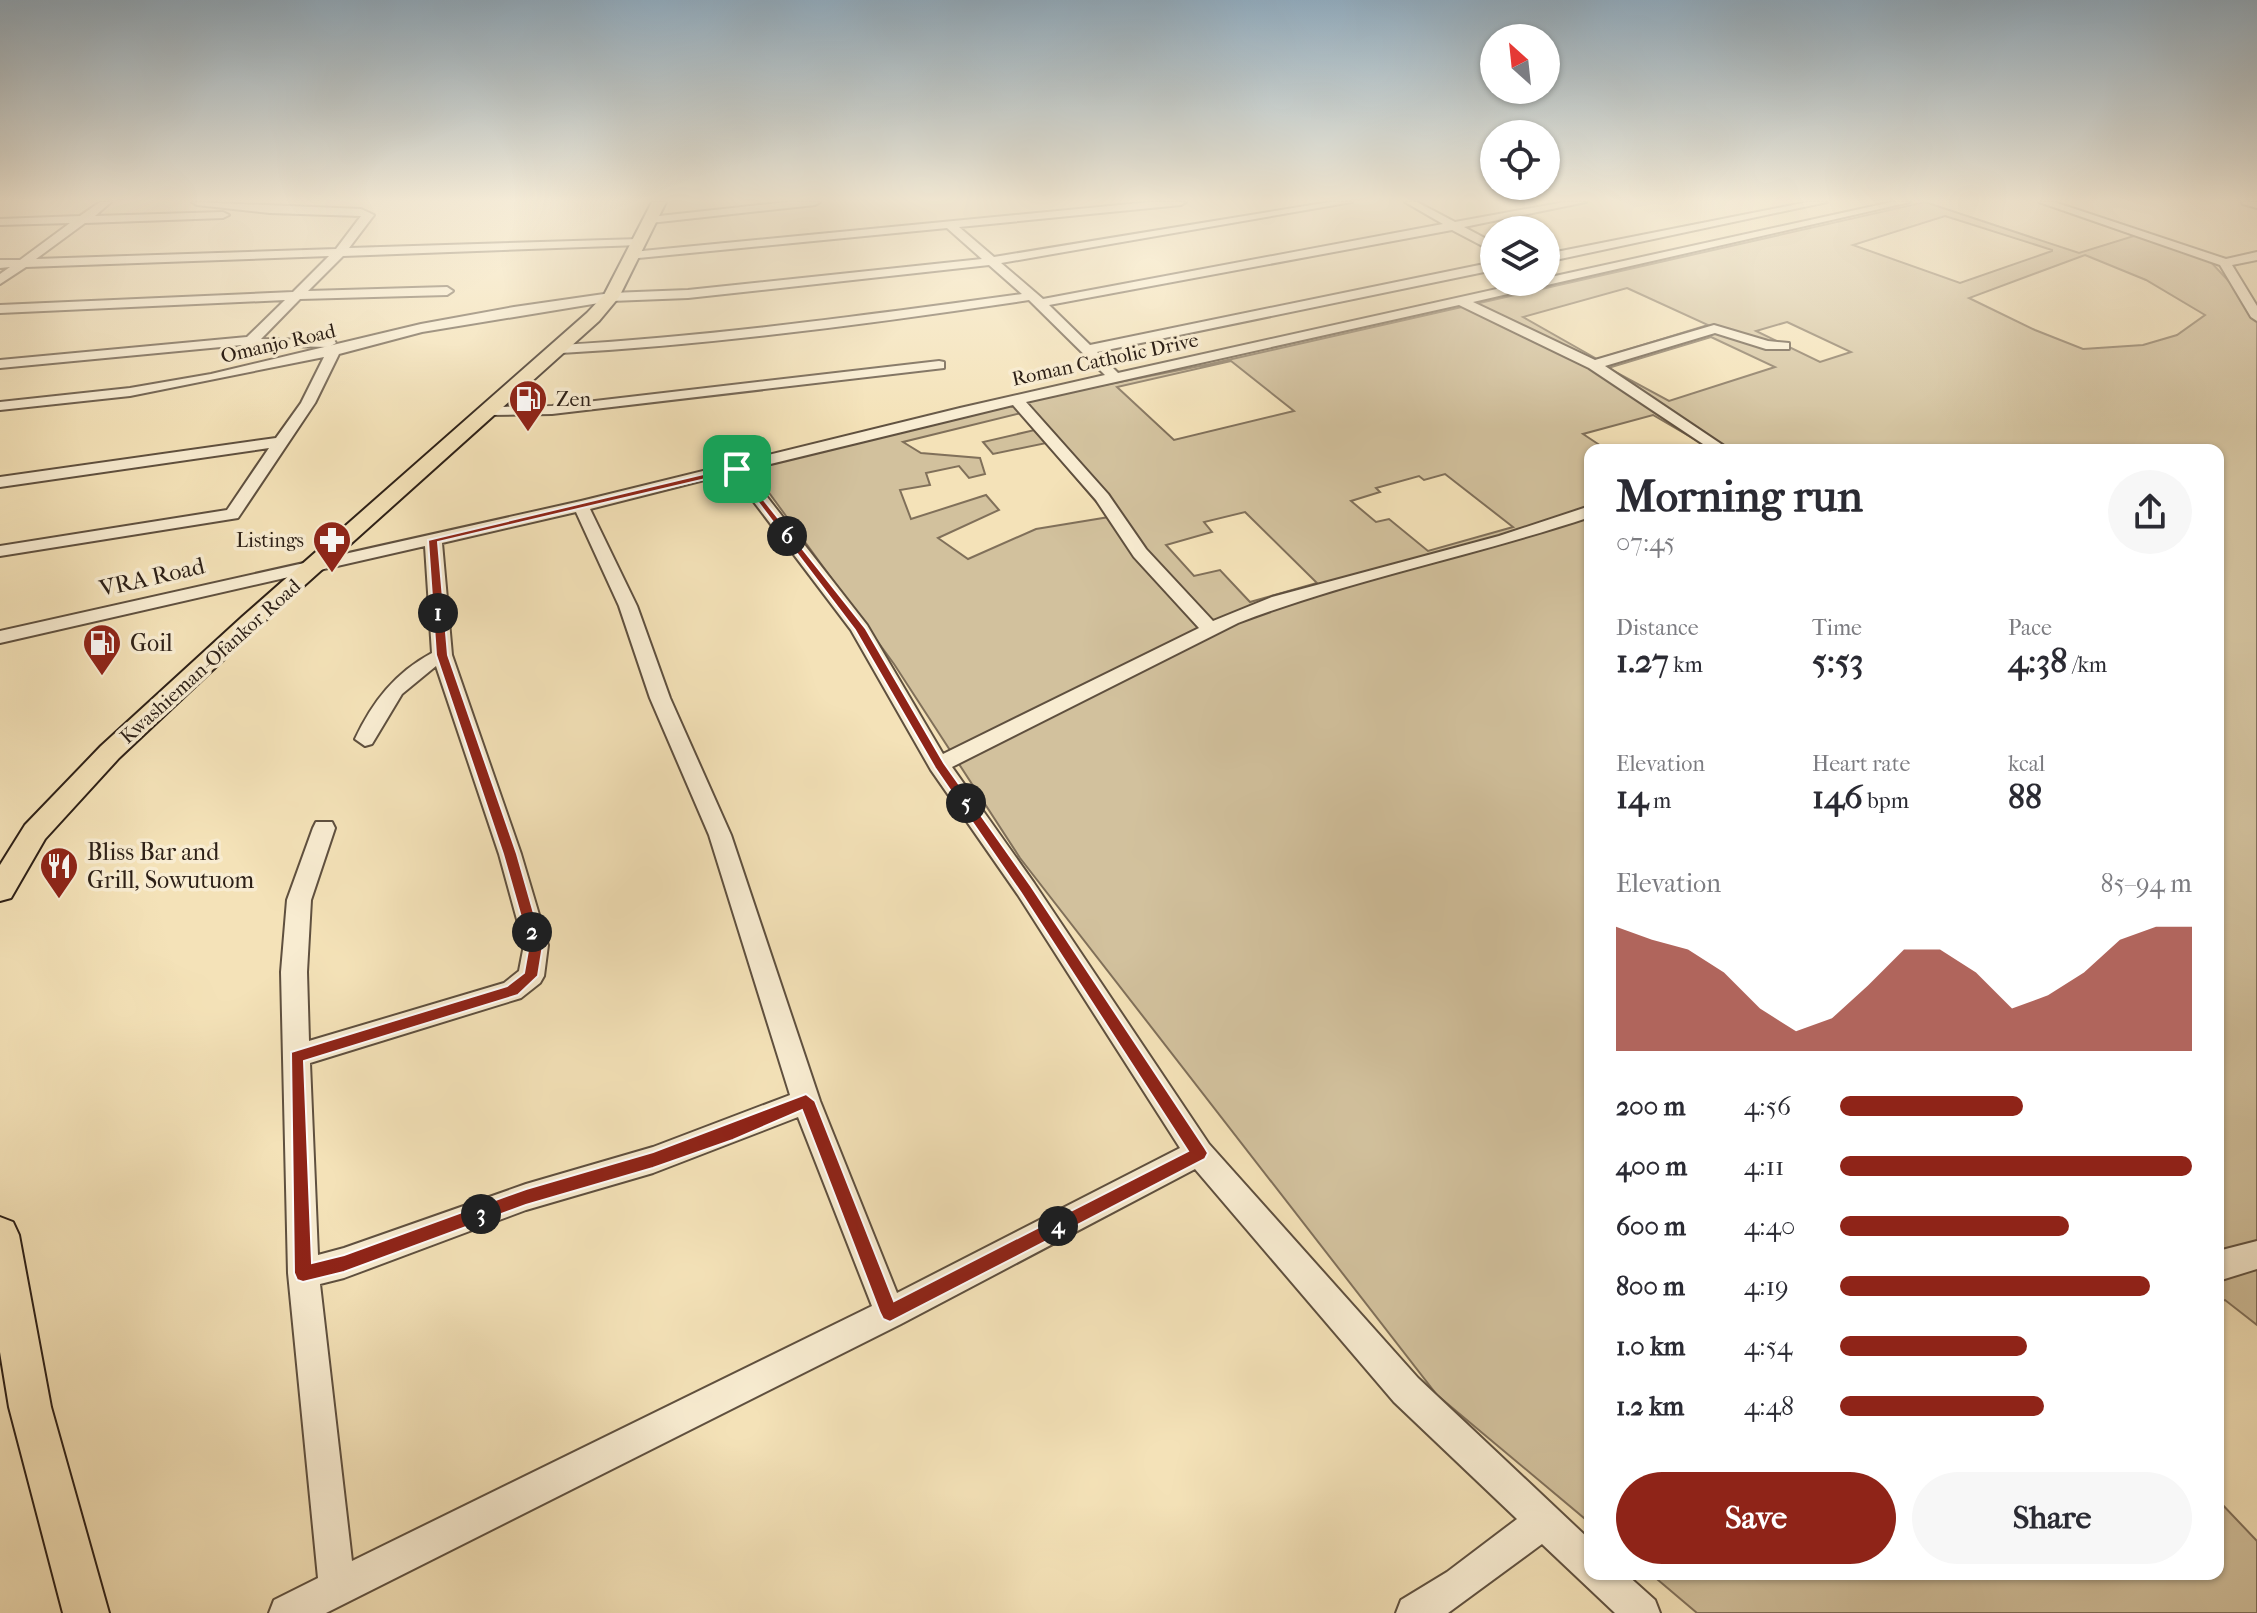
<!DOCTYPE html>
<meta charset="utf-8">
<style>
body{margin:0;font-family:"IM FELL French Canon",serif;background:#f7f7f7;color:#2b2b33;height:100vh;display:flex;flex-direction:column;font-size:30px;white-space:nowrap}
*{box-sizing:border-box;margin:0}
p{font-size:26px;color:#7c7c81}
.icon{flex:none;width:44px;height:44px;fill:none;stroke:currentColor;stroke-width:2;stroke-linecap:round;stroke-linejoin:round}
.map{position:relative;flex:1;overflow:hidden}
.side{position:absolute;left:1584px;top:444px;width:640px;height:1136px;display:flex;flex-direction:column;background:#fff;border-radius:16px;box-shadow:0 2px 6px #0004}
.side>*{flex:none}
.needle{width:52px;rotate:333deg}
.controls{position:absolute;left:1480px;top:24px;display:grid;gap:16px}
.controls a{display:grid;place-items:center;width:80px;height:80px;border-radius:50%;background:#fff;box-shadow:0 2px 6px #0004;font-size:40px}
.pin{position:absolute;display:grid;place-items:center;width:68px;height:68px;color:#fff;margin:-34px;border-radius:16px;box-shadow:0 4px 12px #0006}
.km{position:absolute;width:40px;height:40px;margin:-20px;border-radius:50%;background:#222;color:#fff;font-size:22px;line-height:40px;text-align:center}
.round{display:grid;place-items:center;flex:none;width:84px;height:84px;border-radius:42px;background:#f7f7f7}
.head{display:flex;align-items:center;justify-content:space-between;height:136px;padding:0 32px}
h1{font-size:44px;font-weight:800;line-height:60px}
.figures{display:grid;grid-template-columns:repeat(3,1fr);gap:12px;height:136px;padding:8px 32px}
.figures div{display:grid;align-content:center}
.figures b{font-size:34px;font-weight:800}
.figures small{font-size:22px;font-weight:400}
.figures p{font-size:22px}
.chart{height:224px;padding:16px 32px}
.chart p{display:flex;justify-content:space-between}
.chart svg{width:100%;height:144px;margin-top:8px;fill:#8f2418;opacity:.7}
.cta{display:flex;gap:16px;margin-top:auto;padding:16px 32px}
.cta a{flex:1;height:92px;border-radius:48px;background:#8f2418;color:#fff;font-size:32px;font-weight:800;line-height:92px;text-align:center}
.cta a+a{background:#f7f7f7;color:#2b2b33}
ul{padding:0 32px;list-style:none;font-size:26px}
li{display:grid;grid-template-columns:128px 96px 1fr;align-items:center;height:60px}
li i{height:20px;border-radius:10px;background:#8f2418}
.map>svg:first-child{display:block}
.green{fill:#d2c19d;stroke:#80705a;stroke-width:2;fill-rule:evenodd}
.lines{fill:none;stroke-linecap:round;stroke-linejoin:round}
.minor-casing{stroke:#5f503f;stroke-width:4}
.major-casing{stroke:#2d2017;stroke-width:4}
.minor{fill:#f8ecd1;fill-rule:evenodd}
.major{fill:#f4e2b8;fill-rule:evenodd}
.route{fill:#8f2418;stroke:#fff;stroke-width:2;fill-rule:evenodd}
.labels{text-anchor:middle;stroke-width:7;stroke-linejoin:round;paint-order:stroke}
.far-street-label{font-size:20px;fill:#2d2017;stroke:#f8ecd1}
.far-poi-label{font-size:20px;fill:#2d2017;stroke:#f8ecd1;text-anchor:start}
.street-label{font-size:24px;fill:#2d2017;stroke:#f8ecd1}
.poi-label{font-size:24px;fill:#2d2017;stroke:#f8ecd1;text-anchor:start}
</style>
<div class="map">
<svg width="2257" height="1613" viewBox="0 0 2257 1613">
<rect width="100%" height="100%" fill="#f4e2b8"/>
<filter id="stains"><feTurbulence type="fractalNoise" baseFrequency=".0025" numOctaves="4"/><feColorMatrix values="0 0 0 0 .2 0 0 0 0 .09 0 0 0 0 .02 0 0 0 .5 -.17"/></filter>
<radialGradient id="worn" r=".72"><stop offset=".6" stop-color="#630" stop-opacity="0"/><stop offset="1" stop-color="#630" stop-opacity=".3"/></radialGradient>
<g class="green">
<path d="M1925 202 2079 253 2137 235 2208 259 2238 291 2257 322V1325L2225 1300 2218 1302V450H1713L1653 415 1583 434 1607 450H1590V1523L1437 1395 1020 858 894 664 751 468 1008 404 1210 364ZM1945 216 2052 250V251L1960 283 1853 245ZM2085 255 2146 280 2205 315 2177 335 2143 345 2083 349 2035 330 1969 298ZM1627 288 1708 325 1597 359 1523 317ZM1787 322 1851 352 1820 362 1756 331ZM1711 337 1775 367 1669 401 1608 368ZM1231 361 1294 411 1174 440 1117 387ZM1021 413 1035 430 983 442 993 454 1046 443 1109 517 1036 529 968 559 938 538 999 510 986 495 911 519 900 490 930 485 926 473 959 466 969 478 985 474 980 458 921 453 903 442ZM1445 474 1513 527 1428 551 1389 519 1376 522 1351 501 1380 492 1376 488 1419 476 1424 480ZM1245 512 1317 583 1250 602 1220 570 1194 576 1166 545 1212 532 1204 522Z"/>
<polygon points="2218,1500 2257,1541 2257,1613 1697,1613 1651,1574 2218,1574"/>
</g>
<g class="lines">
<defs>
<g id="minor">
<polygon points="100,202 111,202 95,216 223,212 229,215 223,218 85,223 36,259 336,249 361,216 270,213 197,205 192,202 361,209 374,215 349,248 639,239 645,242 639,245 343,256 308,291 447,287 453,291 447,295 300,299 261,339 334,340 336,343 329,347 242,345 0,368 0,360 247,337 285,300 0,313 0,305 293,292 329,256 26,267 0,284 0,274 10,267 0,268 0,260 20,260 70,223 0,225 0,219 80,216"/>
<polygon points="788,202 820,202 815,205 650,223 644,220 650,217"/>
<path d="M1151 202H1186L1181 205 959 227 994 257 1330 202H1352L1001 263 1043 299 1443 224 1405 202H1417L1455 222 1565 202H1586L1464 227 1494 243V252L1452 230 1049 305 1090 345 1494 262V270L1097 352 1118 373 1528 282H1546V278L1892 202H1910L1473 302 1595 360 1714 325 1768 341 1789 343V349H1766L1715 333 1605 366 1730 450H1712L1589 368 1459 305 1026 402 1108 494 1146 549 1213 621 1272 597 1499 536 1590 506V517C1474 556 1352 579 1238 623L952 767 1034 883 1209 1144 1418 1378 1590 1540V1574H1626L1655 1600 1660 1613H1615L1542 1544 1448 1613H1396L1401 1600 1447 1572 1517 1519 1394 1402 1195 1169 901 1324 326 1613H269L274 1600 318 1578 288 1273 281 972 287 900 313 828 316 822H332L335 828 311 900 307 972 309 1041 504 983 519 971 524 945 499 854 436 666 402 694 372 744 365 746 355 739C373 701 395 673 432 653L425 546 0 643V631L581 501 960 408 1105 375 1029 300C874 323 718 344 561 353L554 349 561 345C715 336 869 315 1022 294L989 265 688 298 611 301 422 332 339 354 315 403 238 518 0 556V546L227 510 269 448 0 487V477L276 438 301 403 324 357 130 396 0 410V402L130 388 211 374 421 324 514 307 611 293 688 290 982 259 947 228 628 259V253L632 252ZM1013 405 1096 500 1134 557 1199 628 943 754 867 625 746 470ZM732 473 851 630 931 770 1018 895 1180 1148 897 1293 820 1101 731 835 670 698 637 606 590 509ZM576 512 619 606 650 698 709 835 790 1095 653 1147 526 1184 344 1248 318 1255 310 1063 521 998 540 983 544 976 548 945 521 854 452 655 442 543ZM798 1117 872 1306 352 1561 320 1284 344 1278 526 1210 653 1173Z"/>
<polygon points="1808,202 1827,202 1546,262 1546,254"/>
<polygon points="2039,202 2054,202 2226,259 2257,252 2257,260 2232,265 2257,306 2257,321 2251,317 2220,265"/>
<polygon points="2242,202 2257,202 2257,208 2243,204"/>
<polygon points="939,361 944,362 944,368 552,414 490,415 483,411 490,407 552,406"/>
<polygon points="2257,1241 2257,1269 2218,1281 2218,1251"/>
</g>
<g id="major">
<polygon points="652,202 666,202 619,297 599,321 258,627 119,758 45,839 11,898 0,901 0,865 25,825 101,746 242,617 587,313 604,295"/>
<polygon points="0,1217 13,1222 19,1235 51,1407 109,1613 63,1613 9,1407 0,1352"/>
</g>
</defs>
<use href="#minor" class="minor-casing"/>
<use href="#major" class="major-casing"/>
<use href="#minor" class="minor"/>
<use href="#major" class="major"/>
</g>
<linearGradient id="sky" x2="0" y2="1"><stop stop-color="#91acbf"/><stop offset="0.47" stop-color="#faf2df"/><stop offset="1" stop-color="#faf2df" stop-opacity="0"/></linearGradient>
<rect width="2257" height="427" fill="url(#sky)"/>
<path class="route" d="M737 466 866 629 944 763 1031 886 1205 1148 1208 1153 1205 1159 890 1322 883 1319 880 1313 802 1110 733 1140 653 1168 526 1205 344 1272 303 1282 297 1280 294 1273 291 1052 507 986 524 973 529 945 503 854 436 655 428 540ZM735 472 855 630 935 768 1021 893 1188 1151 894 1301 815 1101 806 1094 653 1152 526 1189 344 1255 312 1263 304 1061 518 995 538 976 543 945 517 854 448 655 438 542Z"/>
<defs>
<symbol id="fuel-pin" viewBox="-11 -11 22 30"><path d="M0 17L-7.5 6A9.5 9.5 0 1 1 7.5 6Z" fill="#8f2418" stroke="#f8ecd1"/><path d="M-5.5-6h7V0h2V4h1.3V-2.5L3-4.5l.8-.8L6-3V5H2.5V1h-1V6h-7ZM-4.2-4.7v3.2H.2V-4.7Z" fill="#fff"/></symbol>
<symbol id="pharmacy-pin" viewBox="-11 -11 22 30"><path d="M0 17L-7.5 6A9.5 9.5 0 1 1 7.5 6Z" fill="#8f2418" stroke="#f8ecd1"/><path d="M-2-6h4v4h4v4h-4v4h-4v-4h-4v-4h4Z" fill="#fff"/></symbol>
<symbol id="restaurant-pin" viewBox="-11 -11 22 30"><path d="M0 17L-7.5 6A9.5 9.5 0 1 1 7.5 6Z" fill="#8f2418" stroke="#f8ecd1"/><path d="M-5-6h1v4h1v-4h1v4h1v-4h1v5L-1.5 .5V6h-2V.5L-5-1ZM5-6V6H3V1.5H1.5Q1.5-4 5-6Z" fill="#fff"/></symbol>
</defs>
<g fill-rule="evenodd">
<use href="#fuel-pin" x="506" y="377" width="44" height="60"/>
<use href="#pharmacy-pin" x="310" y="518" width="44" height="60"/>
<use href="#fuel-pin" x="80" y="621" width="44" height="60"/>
<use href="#restaurant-pin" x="37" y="844" width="44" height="60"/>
</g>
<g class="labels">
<g class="far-street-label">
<text transform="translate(278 343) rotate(-13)" y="7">Omanjo Road</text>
<text transform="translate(1105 359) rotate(-12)" y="7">Roman Catholic Drive</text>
<text transform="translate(210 661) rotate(-42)" y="7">Kwashieman-Ofankor Road</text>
</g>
<g class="far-poi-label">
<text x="556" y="406">Zen</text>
<text x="304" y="547" text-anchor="end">Listings</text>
</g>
<g class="street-label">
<text transform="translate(152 577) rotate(-13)" y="8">VRA Road</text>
</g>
<g class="poi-label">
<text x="130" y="651">Goil</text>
<text x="87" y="860">Bliss Bar and<tspan x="87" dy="28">Grill, Sowutuom</tspan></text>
</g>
</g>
<rect width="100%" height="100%" filter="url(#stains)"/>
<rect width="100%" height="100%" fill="url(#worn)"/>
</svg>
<div class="controls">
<a><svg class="needle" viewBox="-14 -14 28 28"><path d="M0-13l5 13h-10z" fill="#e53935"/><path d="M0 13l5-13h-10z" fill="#7c7c81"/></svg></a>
<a><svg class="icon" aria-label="locate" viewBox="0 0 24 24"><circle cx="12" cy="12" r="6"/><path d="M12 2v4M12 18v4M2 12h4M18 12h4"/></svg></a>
<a><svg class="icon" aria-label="layers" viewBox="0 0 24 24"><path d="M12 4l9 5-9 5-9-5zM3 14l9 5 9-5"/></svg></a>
</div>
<div class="pin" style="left:737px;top:469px;background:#1e9e55"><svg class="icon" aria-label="arrive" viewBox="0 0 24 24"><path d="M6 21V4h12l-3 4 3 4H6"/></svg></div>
<b class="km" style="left:438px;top:613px">1</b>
<b class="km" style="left:532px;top:932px">2</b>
<b class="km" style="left:481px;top:1214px">3</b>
<b class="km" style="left:1058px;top:1226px">4</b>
<b class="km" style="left:966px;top:803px">5</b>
<b class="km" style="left:787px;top:536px">6</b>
<section class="side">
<div class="head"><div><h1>Morning run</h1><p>07:45</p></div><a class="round"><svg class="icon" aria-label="share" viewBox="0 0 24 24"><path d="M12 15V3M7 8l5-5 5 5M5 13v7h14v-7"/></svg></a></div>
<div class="figures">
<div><p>Distance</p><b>1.27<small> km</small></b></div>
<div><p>Time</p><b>5:53</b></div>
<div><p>Pace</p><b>4:38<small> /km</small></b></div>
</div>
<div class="figures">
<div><p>Elevation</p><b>14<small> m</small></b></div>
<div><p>Heart rate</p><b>146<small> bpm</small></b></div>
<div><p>kcal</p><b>88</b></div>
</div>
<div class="chart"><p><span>Elevation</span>85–94 m</p>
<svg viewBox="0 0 160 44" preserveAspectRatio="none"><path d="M0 44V6L10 10L20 13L30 20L40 31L50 38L60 34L70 24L80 13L90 13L100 20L110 31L120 27L130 20L140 10L150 6L160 6V44z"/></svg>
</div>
<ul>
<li><b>200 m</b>4:56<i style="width:52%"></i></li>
<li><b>400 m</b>4:11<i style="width:100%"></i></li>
<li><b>600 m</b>4:40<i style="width:65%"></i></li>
<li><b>800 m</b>4:19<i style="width:88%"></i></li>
<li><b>1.0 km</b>4:54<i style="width:53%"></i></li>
<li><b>1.2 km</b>4:48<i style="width:58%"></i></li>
</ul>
<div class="cta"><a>Save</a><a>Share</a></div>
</section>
</div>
